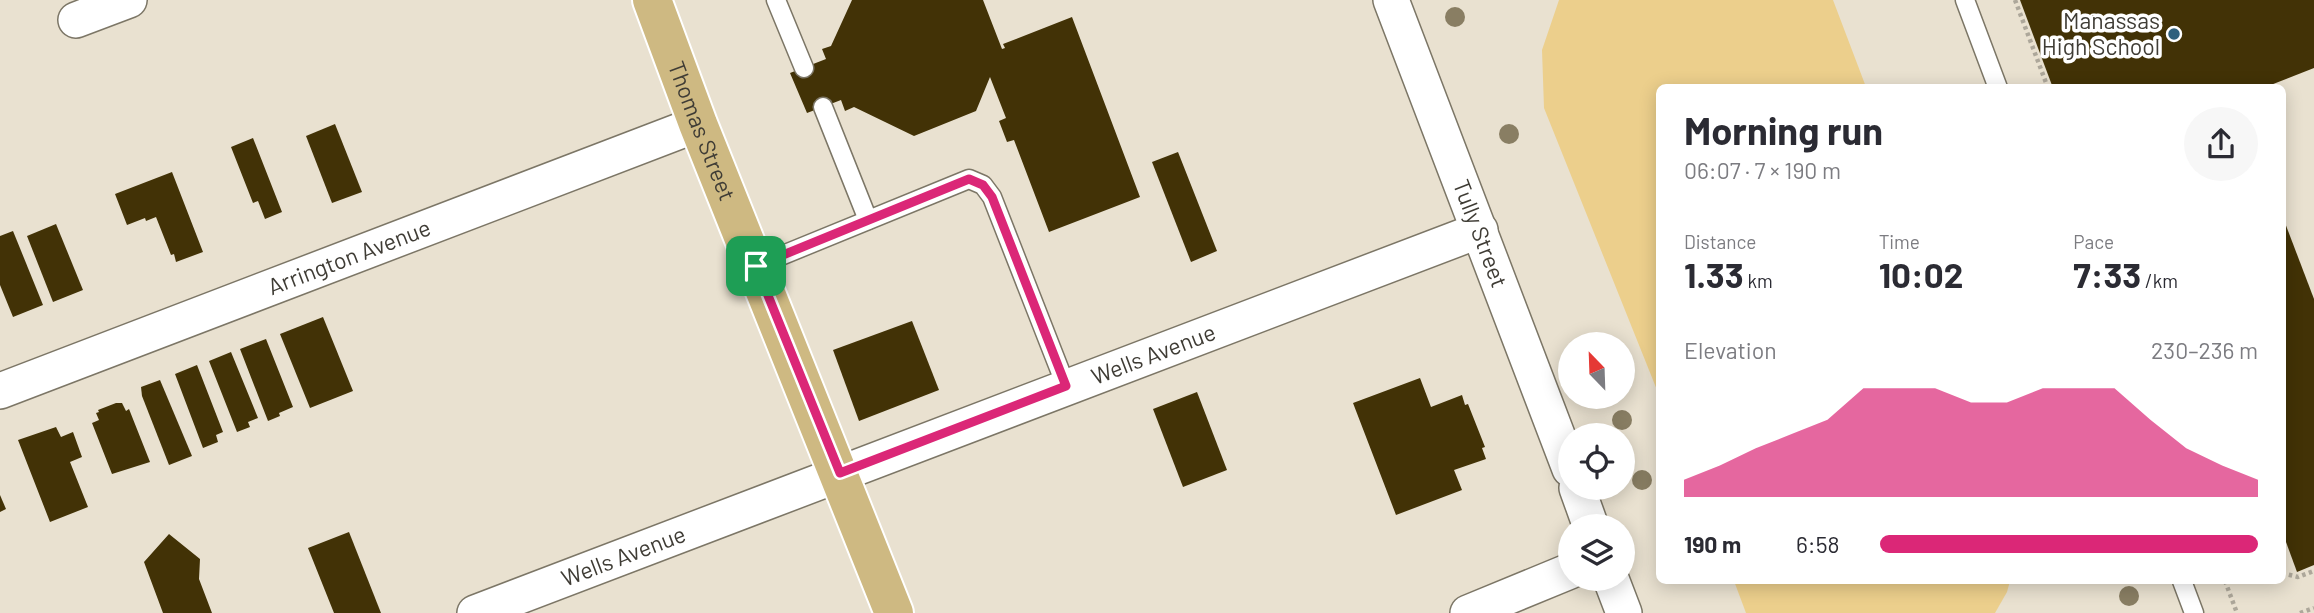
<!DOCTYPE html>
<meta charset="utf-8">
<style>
body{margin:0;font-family:Barlow,sans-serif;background:#f7f7f7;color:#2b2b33;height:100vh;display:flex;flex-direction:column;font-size:26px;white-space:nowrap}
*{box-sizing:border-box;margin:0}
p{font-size:23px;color:#7c7c81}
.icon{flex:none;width:38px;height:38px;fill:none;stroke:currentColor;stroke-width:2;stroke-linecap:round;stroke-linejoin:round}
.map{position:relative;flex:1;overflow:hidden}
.drawer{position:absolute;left:1656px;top:84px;width:630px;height:500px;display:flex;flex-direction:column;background:#fff;border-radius:10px;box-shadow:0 4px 18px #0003}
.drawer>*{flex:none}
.needle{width:46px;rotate:337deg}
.controls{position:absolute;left:1558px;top:332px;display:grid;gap:14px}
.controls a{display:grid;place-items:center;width:77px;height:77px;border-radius:50%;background:#fff;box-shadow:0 4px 18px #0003;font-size:35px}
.pin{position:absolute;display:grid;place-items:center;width:60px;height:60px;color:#fff;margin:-30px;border-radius:14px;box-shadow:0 4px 10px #0006}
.round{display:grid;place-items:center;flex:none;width:74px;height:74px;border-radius:37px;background:#f7f7f7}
.head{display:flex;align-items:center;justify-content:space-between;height:119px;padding:0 28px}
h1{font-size:38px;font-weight:700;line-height:52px}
.figures{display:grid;grid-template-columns:repeat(3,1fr);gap:10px;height:119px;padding:7px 28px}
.figures div{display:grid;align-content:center}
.figures b{font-size:35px;font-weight:700}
.figures small{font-size:19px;font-weight:400}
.figures p{font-size:19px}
.chart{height:196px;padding:14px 28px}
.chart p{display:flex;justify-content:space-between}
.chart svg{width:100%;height:126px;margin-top:7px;fill:#db2777;opacity:.7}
ul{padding:0 28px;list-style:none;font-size:23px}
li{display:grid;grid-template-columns:112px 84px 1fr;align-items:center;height:52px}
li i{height:18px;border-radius:9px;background:#db2777}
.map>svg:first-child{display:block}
.green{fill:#eccf8c}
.building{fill:#423206}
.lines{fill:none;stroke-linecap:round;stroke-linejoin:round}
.service-casing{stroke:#7c7666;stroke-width:21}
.minor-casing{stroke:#7c7666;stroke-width:38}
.primary-casing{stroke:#fff;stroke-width:42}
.path{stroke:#ada79a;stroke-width:4.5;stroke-dasharray:3.5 3.5;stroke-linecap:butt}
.service{stroke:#fff;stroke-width:18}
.minor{stroke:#fff;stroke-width:35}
.primary{stroke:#ceb982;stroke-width:38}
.tree{fill:#897e63}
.route-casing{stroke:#fff;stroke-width:14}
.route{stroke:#db2777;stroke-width:9}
.poi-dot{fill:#2e607d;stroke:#fff;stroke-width:2.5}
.labels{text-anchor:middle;stroke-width:7;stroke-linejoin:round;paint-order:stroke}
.poi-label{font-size:23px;fill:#3f3c35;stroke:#fff;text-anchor:end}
.street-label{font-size:23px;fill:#3f3c35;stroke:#fff}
</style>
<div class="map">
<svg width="2314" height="613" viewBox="0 0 2314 613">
<rect width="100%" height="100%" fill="#e9e1d0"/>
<g class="green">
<polygon points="1559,0 1833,0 1866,87 1659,88 1659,395 1544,108 1542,50"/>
<polygon points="1734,581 2010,581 2007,592 1995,613 1746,613"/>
</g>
<g class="building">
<polygon points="852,0 983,0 1002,49 1005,48 1003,44 1072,17 1140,197 1049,232 1014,140 1007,142 999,121 1006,118 990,77 976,111 914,136 854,107 845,111 841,100 807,113 790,73 826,59 822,49 831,46"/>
<polygon points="2020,0 2314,0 2314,68 2263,88 2053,88"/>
<polygon points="335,124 362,192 332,203 306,136"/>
<polygon points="253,138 282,212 265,219 258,201 253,203 231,147"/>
<polygon points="1178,152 1217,251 1191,262 1152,162"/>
<polygon points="172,172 203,252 176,262 174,254 171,255 156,217 146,221 145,218 127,225 115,194"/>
<polygon points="2282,215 2314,299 2314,565 2297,572 2282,531"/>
<polygon points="56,224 83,290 53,302 27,236"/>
<polygon points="13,231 43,305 13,317 0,285 0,236"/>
<polygon points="323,317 353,391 310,408 280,334"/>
<polygon points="912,321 939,390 859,421 833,350"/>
<polygon points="266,339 293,407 279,413 280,416 268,421 240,349"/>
<polygon points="231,352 258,418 248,422 250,427 237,432 209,361"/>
<polygon points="197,365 223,432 216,435 218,442 203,448 175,374"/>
<polygon points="1420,378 1431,407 1462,395 1465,405 1468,404 1485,447 1482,448 1486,459 1454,470 1462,490 1396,515 1353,403"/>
<polygon points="160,380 192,456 169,465 142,396 141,387"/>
<polygon points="1197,392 1227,470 1183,487 1153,409"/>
<polygon points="116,403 122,403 126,411 129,409 150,462 112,474 92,423 99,420 96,413 99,412 98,410"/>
<polygon points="56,427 61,437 73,432 82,457 70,462 88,507 50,522 18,440"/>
<polygon points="0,495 6,509 0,512"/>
<polygon points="349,532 381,613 334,613 308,548"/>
<polygon points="169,534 200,559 199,579 212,613 163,613 144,562"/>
</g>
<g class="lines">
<defs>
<g id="service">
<polyline points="776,0 804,68"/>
<polyline points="1965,0 1998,88"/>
<polyline points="823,107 868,220"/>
<polyline points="756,266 969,179 983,185 992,197 1066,386"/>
<polyline points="2182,581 2194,613"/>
</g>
<g id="minor">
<path id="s1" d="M1391 0 1570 469"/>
<polyline points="76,20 129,0"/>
<path id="s2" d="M0 391 698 124"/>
<polyline points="1577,488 1591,527"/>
<polyline points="1611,579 1624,613"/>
<path id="s3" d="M475 613 1480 230"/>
<polyline points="1468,613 1570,571"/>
</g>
<g id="primary">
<path id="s4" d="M652 0 698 124 894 613"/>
</g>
</defs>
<use href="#service" class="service-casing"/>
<use href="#minor" class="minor-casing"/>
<use href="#primary" class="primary-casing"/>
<g class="path">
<polyline points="2015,0 2048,88"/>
<polyline points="2282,573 2298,577 2314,571"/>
<polyline points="2225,581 2237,613"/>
<polyline points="2300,613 2314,608"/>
</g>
<use href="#service" class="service"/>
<use href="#minor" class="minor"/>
<use href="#primary" class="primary"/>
</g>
<g class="tree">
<circle cx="1455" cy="17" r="10"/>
<circle cx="1509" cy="134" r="10"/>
<circle cx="1622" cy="420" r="10"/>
<circle cx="1642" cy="480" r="10"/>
<circle cx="2129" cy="596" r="10"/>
</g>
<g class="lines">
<defs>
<polygon id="route" points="969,179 983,185 992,197 1066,386 840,473 756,266"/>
</defs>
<use href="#route" class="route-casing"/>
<use href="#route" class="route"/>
</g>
<circle class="poi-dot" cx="2174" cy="34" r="7"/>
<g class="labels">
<g class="poi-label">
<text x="2160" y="29">Manassas<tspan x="2160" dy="26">High School</tspan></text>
</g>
<g class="street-label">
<text dy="8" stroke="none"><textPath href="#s4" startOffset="140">Thomas Street</textPath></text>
<text dy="8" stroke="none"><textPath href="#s1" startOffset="250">Tully Street</textPath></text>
<text dy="8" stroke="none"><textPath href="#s2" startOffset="374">Arrington Avenue</textPath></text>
<text dy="8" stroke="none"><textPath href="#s3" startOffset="726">Wells Avenue</textPath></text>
<text dy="8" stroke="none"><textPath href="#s3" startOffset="159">Wells Avenue</textPath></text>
</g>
</g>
</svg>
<div class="controls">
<a><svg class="needle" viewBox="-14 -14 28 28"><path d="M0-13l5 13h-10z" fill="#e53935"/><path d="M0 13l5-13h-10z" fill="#7c7c81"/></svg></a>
<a><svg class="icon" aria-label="locate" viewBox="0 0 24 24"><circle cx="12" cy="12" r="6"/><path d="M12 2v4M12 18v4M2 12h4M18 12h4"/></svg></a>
<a><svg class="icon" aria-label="layers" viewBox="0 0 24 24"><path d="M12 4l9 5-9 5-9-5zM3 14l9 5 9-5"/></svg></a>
</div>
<div class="pin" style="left:756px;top:266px;background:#1e9e55"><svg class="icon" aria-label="arrive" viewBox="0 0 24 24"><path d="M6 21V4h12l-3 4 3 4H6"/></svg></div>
<section class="drawer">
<div class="head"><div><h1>Morning run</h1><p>06:07 · 7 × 190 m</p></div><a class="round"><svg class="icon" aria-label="share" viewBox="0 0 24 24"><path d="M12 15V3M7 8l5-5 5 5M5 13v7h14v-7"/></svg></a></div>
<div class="figures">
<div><p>Distance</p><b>1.33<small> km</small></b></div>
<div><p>Time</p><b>10:02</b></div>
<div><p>Pace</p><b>7:33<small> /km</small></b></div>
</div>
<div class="chart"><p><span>Elevation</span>230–236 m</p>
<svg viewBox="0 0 160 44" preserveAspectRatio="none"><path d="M0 44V38L10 33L20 27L30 22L40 17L50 6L60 6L70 6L80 11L90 11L100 6L110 6L120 6L130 17L140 27L150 33L160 38V44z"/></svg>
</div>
<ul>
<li><b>190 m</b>6:58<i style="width:100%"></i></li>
</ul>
</section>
</div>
